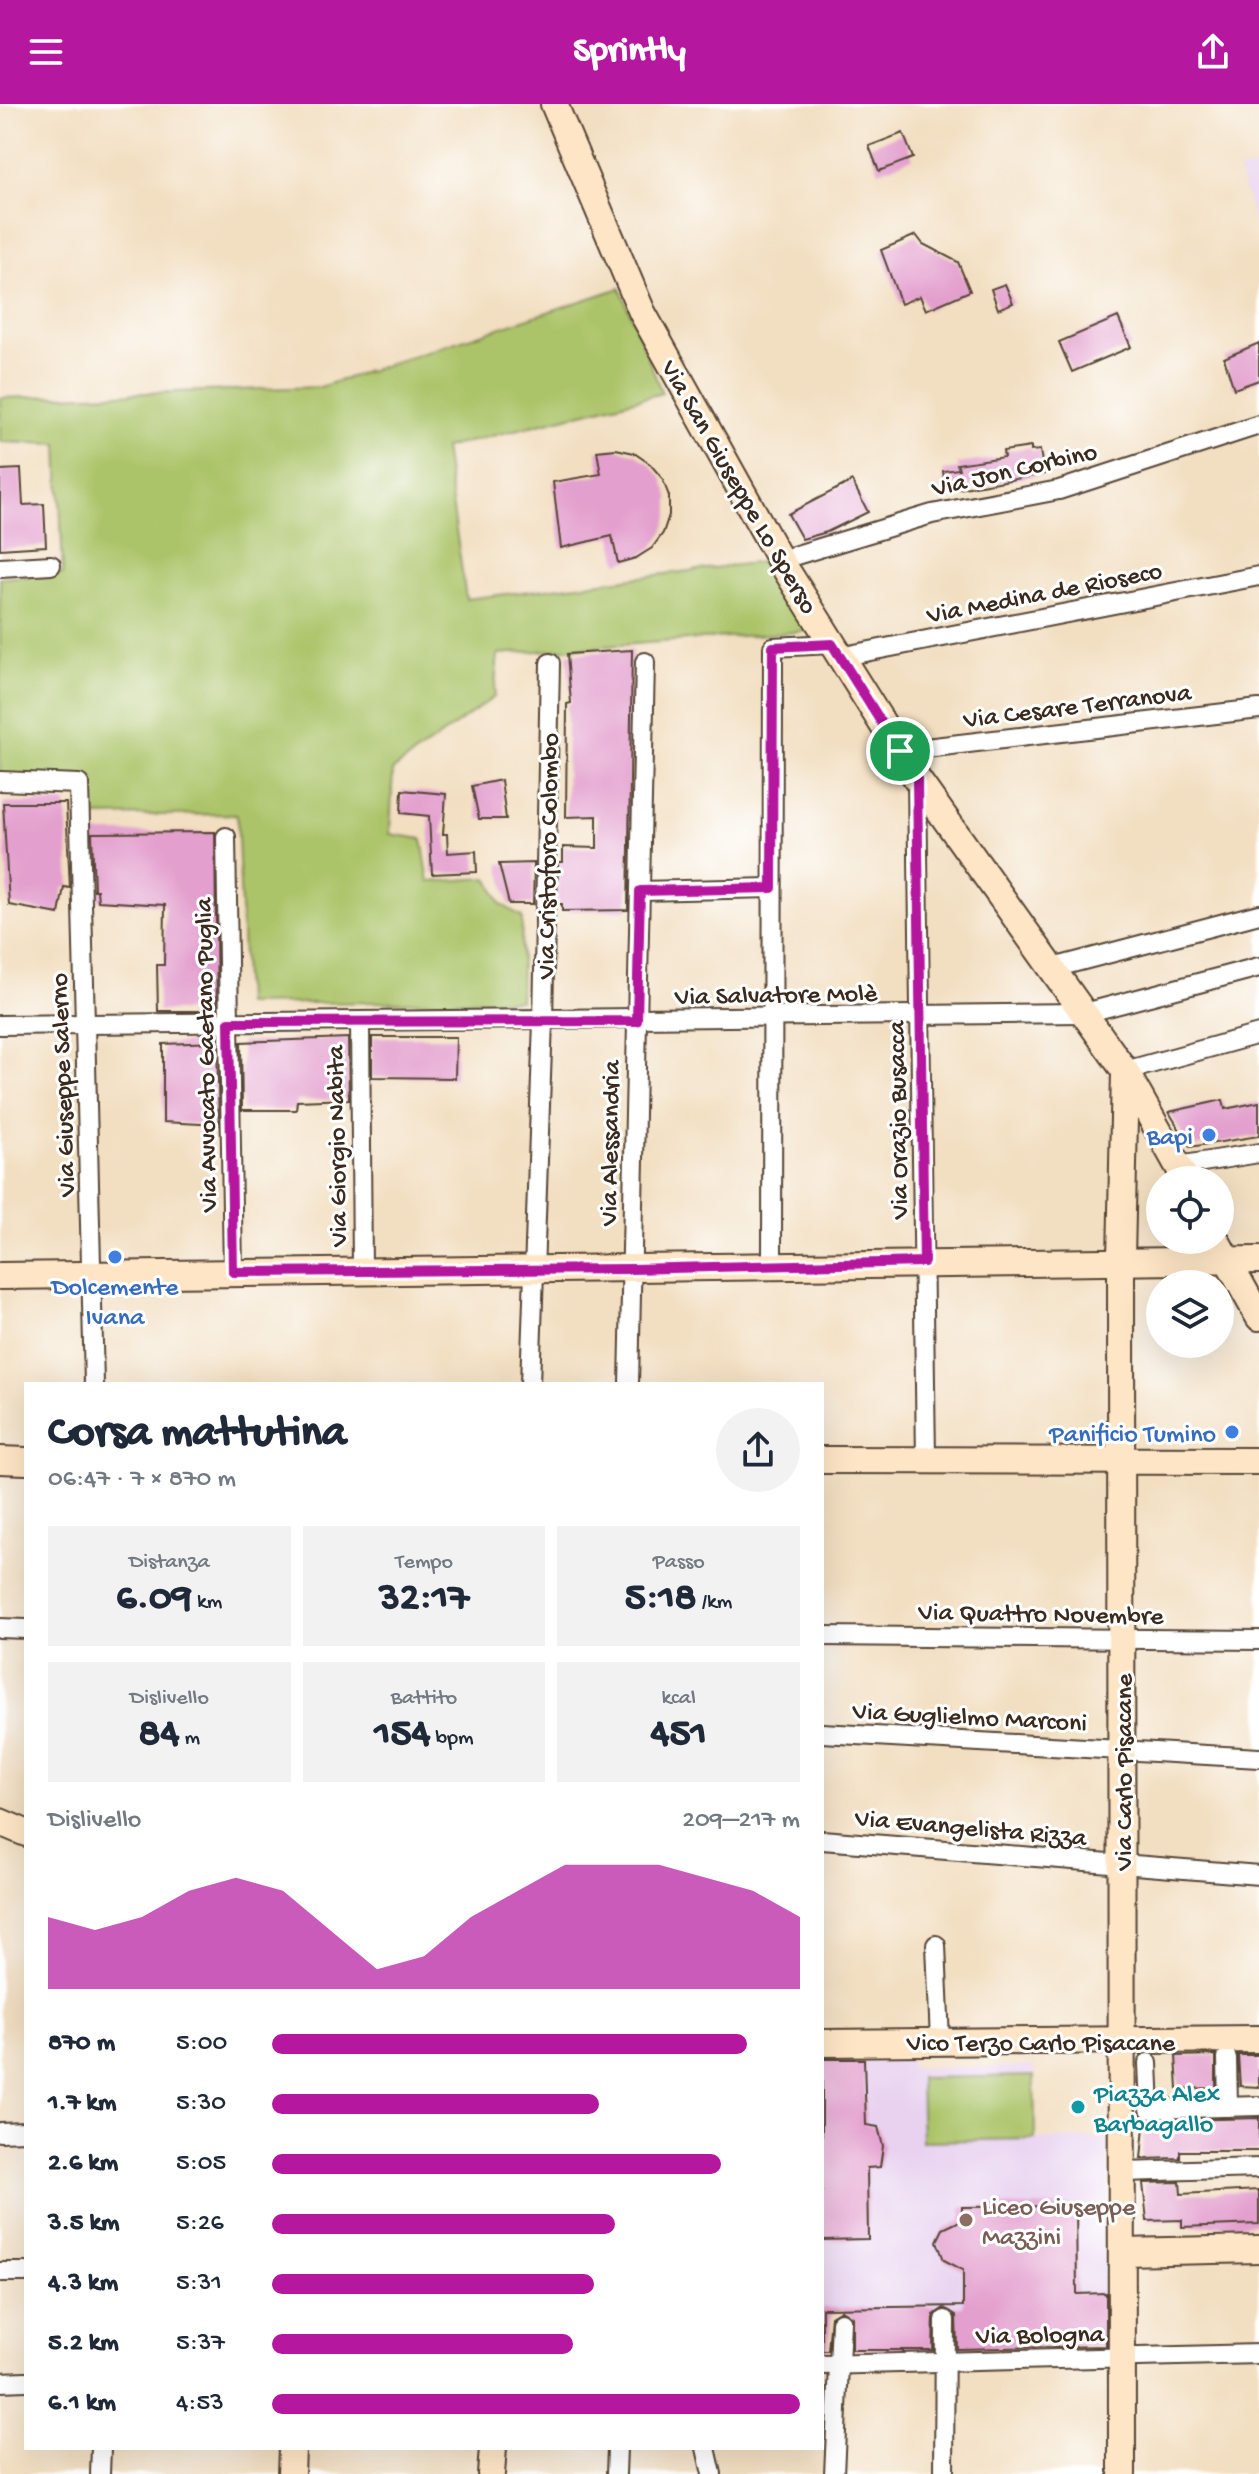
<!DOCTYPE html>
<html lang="it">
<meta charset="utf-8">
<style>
body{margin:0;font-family:"Gochi Hand",sans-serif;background:#f2f2f3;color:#1f2937;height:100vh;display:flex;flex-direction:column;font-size:30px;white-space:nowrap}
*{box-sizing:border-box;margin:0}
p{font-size:26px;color:#747a83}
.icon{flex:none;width:44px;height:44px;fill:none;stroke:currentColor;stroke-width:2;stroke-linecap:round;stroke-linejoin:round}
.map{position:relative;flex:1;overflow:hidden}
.side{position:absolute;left:24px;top:1278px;width:800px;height:1068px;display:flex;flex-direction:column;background:#fff;border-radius:0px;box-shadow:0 8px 32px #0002}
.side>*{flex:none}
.controls{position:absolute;left:1146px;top:1062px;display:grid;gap:16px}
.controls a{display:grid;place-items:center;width:88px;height:88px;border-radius:50%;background:#fff;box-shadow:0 8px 32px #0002;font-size:40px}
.pin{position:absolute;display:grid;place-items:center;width:68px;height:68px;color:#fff;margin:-34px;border:4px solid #fff;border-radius:50%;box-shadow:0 2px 8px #0007}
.round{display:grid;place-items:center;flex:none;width:84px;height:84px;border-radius:42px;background:#f2f2f3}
.summary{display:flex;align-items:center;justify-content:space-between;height:136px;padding:0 24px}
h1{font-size:44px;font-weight:700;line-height:60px}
.metrics{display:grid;grid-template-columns:repeat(3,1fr);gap:12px;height:136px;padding:8px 24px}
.metrics div{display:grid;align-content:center;border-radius:0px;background:#f2f2f3;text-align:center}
.metrics b{font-size:40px;font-weight:700}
.metrics small{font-size:22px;font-weight:400}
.metrics p{font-size:22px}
.chart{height:224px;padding:16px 24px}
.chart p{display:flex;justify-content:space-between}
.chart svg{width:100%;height:144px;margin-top:8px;fill:#b5179e;opacity:.7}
ul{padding:0 24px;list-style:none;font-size:26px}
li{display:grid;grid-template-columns:128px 96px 1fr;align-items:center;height:60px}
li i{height:20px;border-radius:10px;background:#b5179e}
header{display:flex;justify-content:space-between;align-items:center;height:104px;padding:0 24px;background:#b5179e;color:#fff;font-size:36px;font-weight:700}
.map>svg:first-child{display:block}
.built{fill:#e8d2ef}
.green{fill:#acc469;stroke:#747744;stroke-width:2}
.building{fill:#e39fcd}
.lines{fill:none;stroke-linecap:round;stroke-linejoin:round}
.street-casing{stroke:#564536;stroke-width:22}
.secondary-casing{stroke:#564536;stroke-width:30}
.street{stroke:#fff;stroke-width:18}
.secondary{stroke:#fee5c5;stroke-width:26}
.route-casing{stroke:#fff;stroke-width:16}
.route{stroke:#b5179e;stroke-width:10}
.shop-dot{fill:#3f7fe0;stroke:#fff;stroke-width:3}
.culture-dot{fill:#0f9aa8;stroke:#fff;stroke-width:3}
.education-dot{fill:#8d6e63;stroke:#fff;stroke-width:3}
.labels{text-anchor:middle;stroke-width:6;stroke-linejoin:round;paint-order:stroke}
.street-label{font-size:26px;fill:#3b2a1e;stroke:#fff}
.shop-label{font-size:26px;fill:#366cbe;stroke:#fff;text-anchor:end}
.culture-label{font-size:26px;fill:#0d838f;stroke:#fff;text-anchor:start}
.education-label{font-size:26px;fill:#785e54;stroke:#fff;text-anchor:start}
</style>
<header><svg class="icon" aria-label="menu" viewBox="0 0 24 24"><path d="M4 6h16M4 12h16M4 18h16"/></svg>Sprintly<svg class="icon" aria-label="share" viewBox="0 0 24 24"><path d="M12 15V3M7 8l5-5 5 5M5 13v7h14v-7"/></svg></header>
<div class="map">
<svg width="1259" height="2370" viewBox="0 0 1259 2370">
<rect width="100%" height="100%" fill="#fff"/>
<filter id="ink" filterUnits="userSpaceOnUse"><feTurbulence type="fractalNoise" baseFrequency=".0125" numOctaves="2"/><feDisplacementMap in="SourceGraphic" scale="16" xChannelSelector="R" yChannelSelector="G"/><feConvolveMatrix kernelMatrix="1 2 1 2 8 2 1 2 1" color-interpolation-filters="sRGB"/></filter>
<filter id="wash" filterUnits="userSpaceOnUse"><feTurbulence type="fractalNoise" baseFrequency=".006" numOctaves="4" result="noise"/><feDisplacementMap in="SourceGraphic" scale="32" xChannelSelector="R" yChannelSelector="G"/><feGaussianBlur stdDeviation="1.8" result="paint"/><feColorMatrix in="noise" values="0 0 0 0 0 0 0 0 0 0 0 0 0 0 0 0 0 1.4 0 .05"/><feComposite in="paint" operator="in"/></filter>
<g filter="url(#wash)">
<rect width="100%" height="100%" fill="#f2dec0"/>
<g class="built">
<polygon points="1259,64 1259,133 1238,66"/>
<polygon points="910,1949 911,1964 1034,1962 1035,2035 1108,2034 1111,2189 1095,2190 1095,2200 822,2205 822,1950"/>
</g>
<g class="green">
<polygon points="620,184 662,289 444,344 466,495 761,458 810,527 498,550 494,593 393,666 390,730 422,735 429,778 488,774 501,800 522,813 520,896 245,900 237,710 89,712 92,684 0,682 0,474 63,470 58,340 0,338 0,294 320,283"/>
<polygon points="1034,1972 1035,2035 922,2037 920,1974"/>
</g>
<g id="blocks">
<g class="building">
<polygon points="903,29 913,54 879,67 869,42"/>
<polygon points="916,131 923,140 958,158 970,187 926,206 920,192 901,200 881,146"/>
<polygon points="1005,180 1013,199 998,205 991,185"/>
<polygon points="1118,213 1131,243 1072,268 1059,238"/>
<polygon points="1259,239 1259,276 1234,285 1224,254"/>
<polygon points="1031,343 1031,347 1040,346 1044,370 946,387 943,367 959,365 957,360 1004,353 1003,347"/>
<polygon points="616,345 634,349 650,360 662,374 669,392 669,411 663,429 652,444 636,454 618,459 612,432 561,444 553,378 601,370 597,347"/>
<polygon points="21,365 23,401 44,400 46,442 0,445 0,366"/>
<polygon points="852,377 868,408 827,428 802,435 788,410"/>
<polygon points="632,546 628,806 562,807 562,800 557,800 558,758 563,758 563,743 597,744 597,712 566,713 567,600 571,599 567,550"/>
<polygon points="501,676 506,715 479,715 472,682"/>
<polygon points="402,686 446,690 443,730 447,730 448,749 476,747 477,768 432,770 429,712 401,709"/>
<polygon points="3,699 66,699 70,784 64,783 59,810 9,801"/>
<polygon points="215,728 217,907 158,907 157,861 164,861 165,801 98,797 97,786 94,786 92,729"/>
<polygon points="534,759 533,800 509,800 499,760"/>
<polygon points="372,933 456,933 455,974 372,973"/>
<polygon points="348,934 349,995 297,997 296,1006 242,1006 241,938"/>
<polygon points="217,938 219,1021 163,1018 163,940"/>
<polygon points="1223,996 1225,1005 1259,998 1259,1032 1190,1043 1169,1008"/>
<polygon points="1216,1951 1216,1984 1178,1985 1176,1952"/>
<polygon points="1238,1951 1259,1951 1259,1983 1240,1982"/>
<polygon points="822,1955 864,1955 866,2021 878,2023 883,2042 880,2063 867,2064 868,2135 822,2136"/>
<polygon points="1259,2014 1259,2047 1180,2047 1180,2054 1141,2055 1144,2023 1179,2021 1179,2016"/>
<polygon points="1180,2078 1181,2090 1259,2086 1259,2120 1182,2123 1182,2116 1147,2117 1143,2079"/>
<polygon points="1076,2102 1077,2190 1106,2189 1106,2242 957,2245 956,2211 944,2204 934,2211 933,2246 852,2246 852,2213 841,2206 831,2212 828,2247 822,2247 822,2204 963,2202 963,2166 944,2156 937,2137 943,2125 962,2116 962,2103"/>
</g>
</g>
</g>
<g filter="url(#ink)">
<use href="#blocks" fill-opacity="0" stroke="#564536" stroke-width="2"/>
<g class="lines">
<defs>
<g id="street">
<polyline points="780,456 932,410 1059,386 1259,321"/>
<polyline points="0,464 51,461"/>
<polyline points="839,553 1259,472"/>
<polyline points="900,647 1259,605"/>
<polyline points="917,675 926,1356"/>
<polyline points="0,677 79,680 94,1280"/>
<polyline points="226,733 233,1168"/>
<polyline points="640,787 772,784"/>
<polyline points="1053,864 1259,810"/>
<polyline points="360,917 362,1166"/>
<polyline points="0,921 1085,909 1259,863"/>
<polyline points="1125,967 1259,930"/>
<polyline points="1178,1062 1259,1049"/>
<polyline points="772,1160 773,543 832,540"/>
<polyline points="530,1280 543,917 550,559"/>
<polyline points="629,1280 645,558"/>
<polyline points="0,1524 26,1525"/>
<polyline points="822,1532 1259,1536"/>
<polyline points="822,1629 1259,1654"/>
<polyline points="822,1736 1259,1771"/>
<polyline points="936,1841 940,1938"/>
<polyline points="1227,1954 1228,2003"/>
<polyline points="1148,1959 1150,2005 1259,2002"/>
<polyline points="0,2028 26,2027"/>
<polyline points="1123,2068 1259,2064"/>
<polyline points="0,2168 26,2168"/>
<polyline points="822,2261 1259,2250"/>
<polyline points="0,2278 26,2277"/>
<polyline points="706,2344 712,2370"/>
<polyline points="100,2370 101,2344"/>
<polyline points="616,2370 617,2344"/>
<polyline points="834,2370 841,2218"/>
<polyline points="944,2370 945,2216"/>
</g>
<g id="secondary">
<polyline points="554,0 642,208 780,456 917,675 1125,967 1186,1076"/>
<polyline points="1216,1136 1259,1213"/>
<polyline points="0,1172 1259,1156"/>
<polyline points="0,1356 26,1357"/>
<polyline points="822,1356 1259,1357"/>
<polyline points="0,1718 26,1729"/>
<polyline points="822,1939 1259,1935"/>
<polyline points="1123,2148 1259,2145"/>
<polyline points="291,2370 292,2344"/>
<polyline points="491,2370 493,2344"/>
<polyline points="1122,2370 1121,1155 1125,967"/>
</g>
</defs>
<use href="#street" class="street-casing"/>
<use href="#secondary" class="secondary-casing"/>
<use href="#street" class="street"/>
<use href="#secondary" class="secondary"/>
</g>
</g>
<g class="lines" filter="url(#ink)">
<defs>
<polygon id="route" points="832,540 917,675 924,1158 632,1165 233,1168 229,918 637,917 640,787 772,784 773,543"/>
</defs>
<use href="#route" class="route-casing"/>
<use href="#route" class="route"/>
</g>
<g class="shop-dot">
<circle cx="1209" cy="1031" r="8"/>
<circle cx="115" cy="1153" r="8"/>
<circle cx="1232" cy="1328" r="8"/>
</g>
<circle class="culture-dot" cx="1078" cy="2003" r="8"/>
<circle class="education-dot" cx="966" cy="2116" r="8"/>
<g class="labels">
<g class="street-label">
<text transform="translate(1014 364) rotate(-13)" y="9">Via Jon Corbino</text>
<text transform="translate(741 382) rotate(60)" y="9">Via San Giuseppe Lo Sperso</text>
<text transform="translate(1044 487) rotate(-11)" y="9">Via Medina de Rioseco</text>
<text transform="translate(1077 600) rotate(-7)" y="9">Via Cesare Terranova</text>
<text transform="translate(546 752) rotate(-89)" y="9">Via Cristoforo Colombo</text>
<text transform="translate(776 889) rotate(-1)" y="9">Via Salvatore Molè</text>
<text transform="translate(204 951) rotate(-91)" y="9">Via Avvocato Gaetano Puglia</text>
<text transform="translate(61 981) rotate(-92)" y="9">Via Giuseppe Salerno</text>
<text transform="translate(896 1016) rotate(-91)" y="9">Via Orazio Busacca</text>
<text transform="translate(608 1039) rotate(-89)" y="9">Via Alessandria</text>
<text transform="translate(335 1042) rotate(-91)" y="9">Via Giorgio Nabita</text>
<text transform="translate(1041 1508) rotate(1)" y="9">Via Quattro Novembre</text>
<text transform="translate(970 1611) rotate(3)" y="9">Via Guglielmo Marconi</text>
<text transform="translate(1122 1668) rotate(-90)" y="9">Via Carlo Pisacane</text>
<text transform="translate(971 1722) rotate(5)" y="9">Via Evangelista Rizza</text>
<text x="1041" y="1946">Vico Terzo Carlo Pisacane</text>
<text transform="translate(1040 2229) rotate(-1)" y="9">Via Bologna</text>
</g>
<g class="shop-label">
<text x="1193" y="1040">Bapi</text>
<text x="115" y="1190" text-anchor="middle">Dolcemente<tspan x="115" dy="30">Ivana</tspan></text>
<text x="1216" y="1337">Panificio Tumino</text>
</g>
<g class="culture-label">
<text x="1094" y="1997">Piazza Alex<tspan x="1094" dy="30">Barbagallo</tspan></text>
</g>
<g class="education-label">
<text x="982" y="2110">Liceo Giuseppe<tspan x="982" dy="30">Mazzini</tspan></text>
</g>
</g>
</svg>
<div class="controls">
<a><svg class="icon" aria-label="locate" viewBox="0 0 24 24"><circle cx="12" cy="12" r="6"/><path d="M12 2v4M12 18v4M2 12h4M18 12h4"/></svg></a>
<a><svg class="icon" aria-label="layers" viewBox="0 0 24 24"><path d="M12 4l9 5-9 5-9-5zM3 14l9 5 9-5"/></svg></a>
</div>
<div class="pin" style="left:900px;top:647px;background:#1e9e55"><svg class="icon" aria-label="arrive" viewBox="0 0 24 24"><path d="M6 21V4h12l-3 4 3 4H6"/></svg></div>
<section class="side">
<div class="summary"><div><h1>Corsa mattutina</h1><p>06:47 · 7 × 870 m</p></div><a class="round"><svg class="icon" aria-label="share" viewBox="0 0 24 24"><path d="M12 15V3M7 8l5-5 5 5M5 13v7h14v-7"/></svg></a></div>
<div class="metrics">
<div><p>Distanza</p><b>6.09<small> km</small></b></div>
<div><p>Tempo</p><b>32:17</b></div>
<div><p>Passo</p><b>5:18<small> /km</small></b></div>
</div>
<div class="metrics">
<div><p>Dislivello</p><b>84<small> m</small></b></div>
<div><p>Battito</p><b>154<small> bpm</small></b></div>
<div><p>kcal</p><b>451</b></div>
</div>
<div class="chart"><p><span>Dislivello</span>209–217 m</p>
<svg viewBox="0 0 160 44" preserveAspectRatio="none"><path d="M0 44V22L10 26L20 22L30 14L40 10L50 14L60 26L70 38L80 34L90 22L100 14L110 6L120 6L130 6L140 10L150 14L160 22V44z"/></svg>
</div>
<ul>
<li><b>870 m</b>5:00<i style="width:90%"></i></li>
<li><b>1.7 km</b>5:30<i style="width:62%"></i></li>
<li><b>2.6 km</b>5:05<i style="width:85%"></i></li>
<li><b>3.5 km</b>5:26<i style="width:65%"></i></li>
<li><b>4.3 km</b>5:31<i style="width:61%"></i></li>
<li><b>5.2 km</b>5:37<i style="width:57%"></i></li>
<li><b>6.1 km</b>4:53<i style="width:100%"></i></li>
</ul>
</section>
</div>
